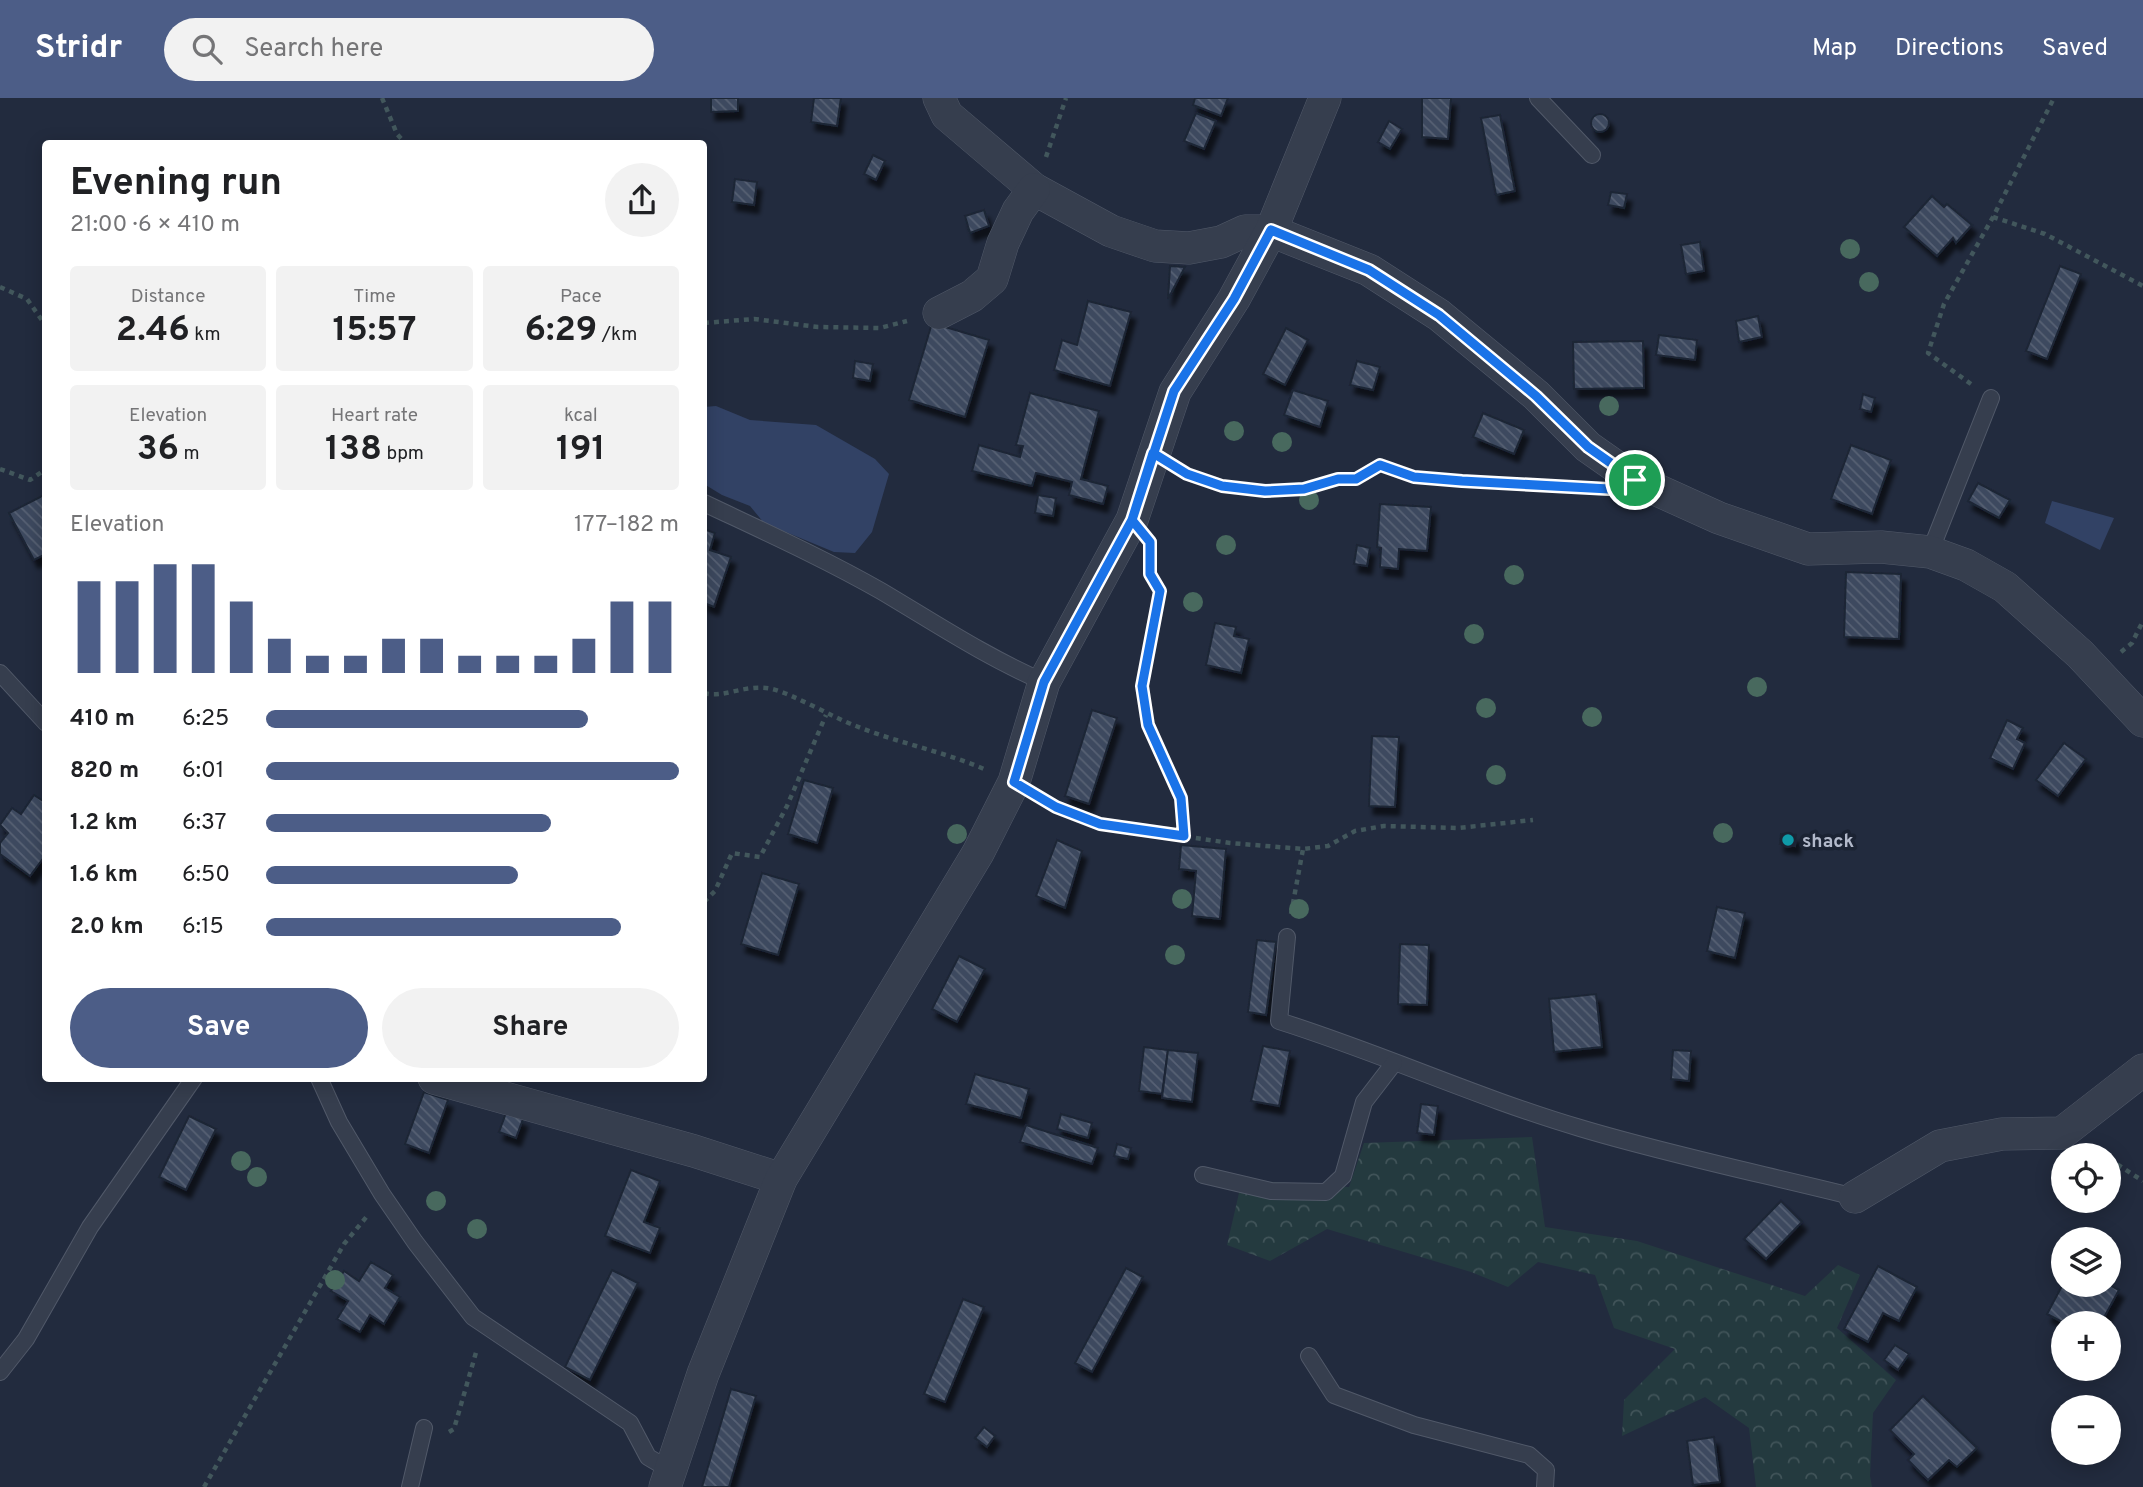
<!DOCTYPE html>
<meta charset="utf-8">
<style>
body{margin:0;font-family:Overpass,sans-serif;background:#f2f2f2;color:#202124;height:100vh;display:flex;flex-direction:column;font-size:26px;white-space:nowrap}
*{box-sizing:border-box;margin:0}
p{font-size:23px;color:#757577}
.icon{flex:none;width:38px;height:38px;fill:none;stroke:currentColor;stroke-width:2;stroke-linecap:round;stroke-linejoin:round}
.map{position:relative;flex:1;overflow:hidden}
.drawer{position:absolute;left:42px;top:42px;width:665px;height:942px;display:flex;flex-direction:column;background:#fff;border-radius:7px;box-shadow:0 4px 18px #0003}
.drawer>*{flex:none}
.tools{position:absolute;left:2051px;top:1045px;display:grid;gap:14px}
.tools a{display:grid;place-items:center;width:70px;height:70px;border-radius:50%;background:#fff;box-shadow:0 4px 18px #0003;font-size:35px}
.pin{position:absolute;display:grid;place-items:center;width:60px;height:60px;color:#fff;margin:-30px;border:4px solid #fff;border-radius:50%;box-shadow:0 2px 7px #0007}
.round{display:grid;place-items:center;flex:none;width:74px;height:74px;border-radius:37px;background:#f2f2f2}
.summary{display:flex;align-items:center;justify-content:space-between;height:119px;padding:0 28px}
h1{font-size:38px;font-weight:700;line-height:52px}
.stats{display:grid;grid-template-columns:repeat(3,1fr);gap:10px;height:119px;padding:7px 28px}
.stats div{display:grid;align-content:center;border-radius:7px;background:#f2f2f2;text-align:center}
.stats b{font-size:35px;font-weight:700}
.stats small{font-size:19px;font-weight:400}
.stats p{font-size:19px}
.chart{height:196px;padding:14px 28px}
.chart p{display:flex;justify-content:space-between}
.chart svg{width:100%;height:126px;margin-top:7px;stroke:#4c5d87;stroke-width:6}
.action{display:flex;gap:14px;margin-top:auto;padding:14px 28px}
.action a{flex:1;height:80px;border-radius:42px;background:#4c5d87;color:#fff;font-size:28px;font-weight:700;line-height:80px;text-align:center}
.action a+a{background:#f2f2f2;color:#202124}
ul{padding:0 28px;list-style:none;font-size:23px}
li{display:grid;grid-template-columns:112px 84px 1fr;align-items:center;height:52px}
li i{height:18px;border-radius:9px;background:#4c5d87}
header{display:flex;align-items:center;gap:42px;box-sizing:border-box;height:98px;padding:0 35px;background:#4c5d87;color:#fff}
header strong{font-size:33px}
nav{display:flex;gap:38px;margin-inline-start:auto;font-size:24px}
.search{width:490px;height:63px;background:#f2f2f2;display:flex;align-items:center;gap:18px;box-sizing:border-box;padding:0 24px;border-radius:38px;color:#757577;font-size:26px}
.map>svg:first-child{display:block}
.forest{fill:url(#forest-crowns)}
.water{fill:#324265}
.building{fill:url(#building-back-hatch);stroke:#1d2535;stroke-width:2;filter:url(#shadow)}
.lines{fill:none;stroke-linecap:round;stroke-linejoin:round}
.lane-casing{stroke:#515969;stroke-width:18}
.street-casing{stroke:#515969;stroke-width:33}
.path{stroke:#42575c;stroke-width:4.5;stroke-dasharray:5 5;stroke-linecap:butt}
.lane{stroke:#363e4e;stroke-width:16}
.street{stroke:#363e4e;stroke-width:32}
.tree{fill:#48695e}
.route-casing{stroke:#fff;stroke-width:14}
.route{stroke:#1a73e8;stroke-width:9}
.culture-dot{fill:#0f9aa8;stroke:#1b2333;stroke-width:2.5}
.labels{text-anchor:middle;stroke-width:7;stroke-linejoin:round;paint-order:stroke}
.poi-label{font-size:19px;font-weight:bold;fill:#b2b9ca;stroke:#1b2333;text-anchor:start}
</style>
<header>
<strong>Stridr</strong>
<div class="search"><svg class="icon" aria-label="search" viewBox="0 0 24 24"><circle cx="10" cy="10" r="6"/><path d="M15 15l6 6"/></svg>Search here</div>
<nav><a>Map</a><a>Directions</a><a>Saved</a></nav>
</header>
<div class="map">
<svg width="2143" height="1389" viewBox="0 0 2143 1389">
<defs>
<pattern id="forest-crowns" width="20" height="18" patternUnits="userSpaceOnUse" patternTransform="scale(1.75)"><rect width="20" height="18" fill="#243a3f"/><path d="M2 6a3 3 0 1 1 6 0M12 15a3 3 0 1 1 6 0" fill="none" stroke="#415459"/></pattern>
<pattern id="building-back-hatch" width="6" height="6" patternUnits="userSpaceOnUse" patternTransform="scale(1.75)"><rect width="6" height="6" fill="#3d495e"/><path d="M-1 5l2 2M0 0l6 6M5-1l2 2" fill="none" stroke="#576174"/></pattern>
<filter id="shadow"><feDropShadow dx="4.5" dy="8" stdDeviation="2" flood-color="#0009"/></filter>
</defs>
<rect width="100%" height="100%" fill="#222b3e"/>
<polygon class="forest" points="1532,1039 1545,1129 1637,1143 1805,1198 1838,1167 1860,1177 1837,1230 1896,1282 1873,1315 1870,1378 1872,1389 1756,1389 1749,1330 1705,1299 1622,1338 1624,1302 1675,1251 1614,1230 1595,1177 1538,1164 1508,1189 1471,1174 1327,1131 1270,1163 1227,1147 1242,1082 1349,1089 1364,1045"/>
<g class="water">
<polygon points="716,308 750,322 816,327 875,361 889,376 872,434 855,455 834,454 764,425 750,408 722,397 704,386 704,309"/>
<polygon points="2052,403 2114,420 2100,452 2045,425"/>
</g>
<g class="building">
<polygon points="711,0 738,0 738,13 711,14"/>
<polygon points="814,0 841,0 837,28 811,24"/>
<polygon points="1195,0 1228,0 1221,18 1193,7"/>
<polygon points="1422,0 1451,0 1448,41 1422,39"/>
<polygon points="1196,15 1216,23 1204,51 1184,43"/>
<circle cx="1600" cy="25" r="9"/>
<polygon points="1500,17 1515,93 1496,97 1481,20"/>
<polygon points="1389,23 1402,31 1390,51 1378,44"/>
<polygon points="873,57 885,63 876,82 864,76"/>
<polygon points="735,81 757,84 754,107 732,104"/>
<polygon points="1611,94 1627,96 1624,110 1608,107"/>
<polygon points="1932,98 1944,109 1947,106 1972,127 1956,145 1953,140 1937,158 1904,129"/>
<polygon points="984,112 989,128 970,135 965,118"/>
<polygon points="1700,144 1704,173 1686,176 1681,147"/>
<polygon points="1170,168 1185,169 1168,201"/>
<polygon points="2060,168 2081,176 2047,261 2026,253"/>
<polygon points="1088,203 1131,214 1110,288 1054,272 1062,242 1077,247"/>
<polygon points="1758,218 1762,239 1739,244 1736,223"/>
<polygon points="932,225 989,242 965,319 909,302"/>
<polygon points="1286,230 1308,242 1285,287 1263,276"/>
<polygon points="1659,237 1697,242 1695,262 1656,257"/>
<polygon points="1643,243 1644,290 1574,291 1573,244"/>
<polygon points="855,263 873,266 870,283 853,280"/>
<polygon points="1357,263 1380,269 1373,292 1350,287"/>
<polygon points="1293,292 1328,303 1320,329 1284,317"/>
<polygon points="1030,295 1099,313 1081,381 1108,388 1103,406 1069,397 1072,384 1036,375 1032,388 972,373 979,347 1020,359 1023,348 1016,347"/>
<polygon points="1863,296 1875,300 1871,314 1860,311"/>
<polygon points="1483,315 1524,332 1514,356 1473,339"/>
<polygon points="1851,347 1891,362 1872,416 1831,401"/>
<polygon points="1978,385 2010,402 1999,420 1968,403"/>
<polygon points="46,396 46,456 34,462 9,415"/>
<polygon points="1038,397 1056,400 1053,418 1035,415"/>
<polygon points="1380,406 1431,409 1427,453 1399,451 1398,471 1380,469 1381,450 1377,449"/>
<polygon points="704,431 715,435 710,452 731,459 714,509 704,505"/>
<polygon points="1357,447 1370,450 1367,468 1354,466"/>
<polygon points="1846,474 1901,476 1899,541 1844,539"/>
<polygon points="1215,525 1236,529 1234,538 1249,541 1241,575 1206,567"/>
<polygon points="1092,612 1117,620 1089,706 1065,698"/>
<polygon points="2007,622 2023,630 2017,641 2025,645 2013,671 1990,660"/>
<polygon points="1372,638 1399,639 1395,709 1369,708"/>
<polygon points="2064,645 2086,661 2058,698 2036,682"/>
<polygon points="804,682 833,690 817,745 788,736"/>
<polygon points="34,697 46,705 46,764 42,762 30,778 0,756 0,745 8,735 0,727 12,710 21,716"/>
<polygon points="1781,736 1796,737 1795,748 1780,746"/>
<polygon points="1057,742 1082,753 1065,810 1036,798"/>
<polygon points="1181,747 1226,751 1220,821 1192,818 1196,773 1179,771"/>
<polygon points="762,775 799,786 778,857 741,846"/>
<polygon points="1717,809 1745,815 1735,860 1707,853"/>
<polygon points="1257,842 1276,844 1266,917 1248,914"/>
<polygon points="1400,846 1429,847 1427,907 1398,906"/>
<polygon points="959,858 985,871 957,924 932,911"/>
<polygon points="1596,896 1602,949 1554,954 1549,901"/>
<polygon points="1263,948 1290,953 1279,1008 1251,1003"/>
<polygon points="1144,949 1168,952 1162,996 1139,993"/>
<polygon points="1168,952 1198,955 1192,1004 1162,1000"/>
<polygon points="1673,952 1691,953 1689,983 1671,981"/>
<polygon points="975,976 1029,991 1021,1020 966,1006"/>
<polygon points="424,994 448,1002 429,1055 405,1046"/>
<polygon points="1421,1006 1438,1008 1434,1037 1417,1035"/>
<polygon points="506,1015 523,1021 516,1040 499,1034"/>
<polygon points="1061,1016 1092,1025 1088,1040 1057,1031"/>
<polygon points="189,1018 216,1031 186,1092 159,1079"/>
<polygon points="1026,1027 1098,1050 1092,1066 1020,1044"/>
<polygon points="1117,1046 1131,1050 1128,1061 1114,1058"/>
<polygon points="631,1072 660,1083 644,1124 660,1130 650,1155 605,1138"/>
<polygon points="1781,1103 1802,1124 1766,1161 1744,1141"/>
<polygon points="371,1164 393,1177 385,1190 400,1199 384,1226 370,1217 360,1234 337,1221 348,1203 331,1193 344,1173 359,1183"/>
<polygon points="1878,1168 1917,1189 1899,1223 1883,1215 1868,1244 1844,1231"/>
<polygon points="1126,1170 1143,1179 1092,1274 1075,1265"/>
<polygon points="612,1172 638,1185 590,1282 565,1269"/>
<polygon points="2063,1186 2108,1186 2119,1192 2101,1225 2064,1225 2047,1216"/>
<polygon points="963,1201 984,1209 945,1304 924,1296"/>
<polygon points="1895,1247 1909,1256 1898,1272 1884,1262"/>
<polygon points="731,1291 756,1298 729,1389 702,1389"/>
<polygon points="1923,1298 1977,1350 1957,1369 1949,1362 1928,1382 1908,1362 1914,1356 1890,1332"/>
<polygon points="984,1329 995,1338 987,1349 975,1340"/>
<polygon points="1714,1339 1720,1384 1693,1387 1687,1343"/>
</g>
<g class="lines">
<defs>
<g id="lane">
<polyline points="1538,0 1592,57"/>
<path d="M704 405C763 433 823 460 881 493 935 525 986 559 1044 584"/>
<polyline points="1930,454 1991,300"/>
<polyline points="0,575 46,625"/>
<path d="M1287 839 1279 923C1381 955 1478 1000 1580 1030 1670 1057 1763 1076 1855 1099"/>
<polyline points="319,980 339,1024 382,1096 415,1144 473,1219 630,1325 648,1359 670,1372"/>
<polyline points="1203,1077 1271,1093 1326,1094 1343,1078 1364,1004 1394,965"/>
<polyline points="1309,1258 1334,1297 1414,1327 1529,1357 1546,1372 1545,1389"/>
<polyline points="0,1274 26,1241 90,1129 194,980"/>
<polyline points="410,1389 424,1330"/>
</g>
<g id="street">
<polyline points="939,0 947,17 1034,91 1111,133 1155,148 1189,150 1221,144 1245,133 1271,133 1369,172 1439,217 1536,297 1588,349 1635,382 1719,420 1808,451 1881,449 1930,454 1966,467 2005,489 2080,556 2143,623"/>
<polyline points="939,215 972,198 992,181 1003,145 1018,113 1034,91"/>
<polyline points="434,980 694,1053 781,1081"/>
<polyline points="1855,1099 1940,1048 2002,1036 2062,1035 2143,972"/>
<polyline points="665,1389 703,1276 781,1081 978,755 1014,684 1044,584 1132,422 1175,294 1234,201 1271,133 1325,0"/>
</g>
</defs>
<use href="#lane" class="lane-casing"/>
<use href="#street" class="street-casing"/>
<g class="path">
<polyline points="382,0 397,36 406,46"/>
<polyline points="1046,59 1066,0"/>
<polyline points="1993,119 2045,136 2143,188"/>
<polyline points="0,189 27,201 46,228"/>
<polyline points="704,225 754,221 818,229 880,230 907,223"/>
<polyline points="1971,286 1928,255 1944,206 1993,119 2054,0"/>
<polyline points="0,371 30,382 46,371"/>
<polyline points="1184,374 1222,388 1265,393 1304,391 1338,381 1356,381 1380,367 1414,379 1587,390"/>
<polyline points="1150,463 1150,476 1160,493 1142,588 1148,627 1181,700 1184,738"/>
<polyline points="2121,554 2132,545 2143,523"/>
<path d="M704 595C723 601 746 585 772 591 793 596 832 619 856 628 898 645 942 653 984 671"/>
<polyline points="1042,701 1100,726 1230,745 1303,751 1328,748 1355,733 1384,728 1458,730 1533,722"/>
<polyline points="704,804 715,793 732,755 760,759 787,708 826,617"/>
<polyline points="1291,816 1303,751"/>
<polyline points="2109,1061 2143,1083"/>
<polyline points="449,1334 454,1331 477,1251"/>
<polyline points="204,1389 344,1146 368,1117"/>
</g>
<use href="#lane" class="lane"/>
<use href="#street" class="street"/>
</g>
<g class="tree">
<circle cx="1850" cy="151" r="10"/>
<circle cx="1869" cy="184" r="10"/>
<circle cx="1609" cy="308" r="10"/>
<circle cx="1234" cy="333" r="10"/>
<circle cx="1282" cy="344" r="10"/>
<circle cx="1309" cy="402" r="10"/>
<circle cx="1226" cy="447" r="10"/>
<circle cx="1514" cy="477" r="10"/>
<circle cx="1193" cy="504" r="10"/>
<circle cx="1474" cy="536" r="10"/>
<circle cx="1757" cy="589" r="10"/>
<circle cx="1486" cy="610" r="10"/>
<circle cx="1592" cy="619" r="10"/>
<circle cx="1496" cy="677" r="10"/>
<circle cx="1723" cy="735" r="10"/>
<circle cx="957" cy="736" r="10"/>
<circle cx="1182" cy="801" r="10"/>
<circle cx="1299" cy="811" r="10"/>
<circle cx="1175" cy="857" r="10"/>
<circle cx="241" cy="1063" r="10"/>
<circle cx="257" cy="1079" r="10"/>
<circle cx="436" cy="1103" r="10"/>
<circle cx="477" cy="1131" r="10"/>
<circle cx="335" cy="1182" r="10"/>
</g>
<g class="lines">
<defs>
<polyline id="route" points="1635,382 1588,349 1536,298 1439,217 1369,172 1271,132 1234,201 1174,293 1132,422 1150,444 1150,476 1160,493 1142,588 1148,627 1181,700 1184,738 1100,726 1056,709 1014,684 1044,584 1132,422 1153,355 1187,376 1222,388 1265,393 1304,391 1338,381 1356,381 1380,367 1414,379 1462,383 1609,391 1635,382"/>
</defs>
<use href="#route" class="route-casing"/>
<use href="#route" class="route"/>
</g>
<circle class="culture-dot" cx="1788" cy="742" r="7"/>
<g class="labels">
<g class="poi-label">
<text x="1802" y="749">shack</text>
</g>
</g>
</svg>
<div class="tools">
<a><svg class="icon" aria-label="locate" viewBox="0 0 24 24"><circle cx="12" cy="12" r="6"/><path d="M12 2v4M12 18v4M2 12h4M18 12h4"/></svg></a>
<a><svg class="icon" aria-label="layers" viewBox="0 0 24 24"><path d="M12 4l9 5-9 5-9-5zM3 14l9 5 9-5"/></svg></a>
<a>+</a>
<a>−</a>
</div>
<div class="pin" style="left:1635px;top:382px;background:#1e9e55"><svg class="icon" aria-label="arrive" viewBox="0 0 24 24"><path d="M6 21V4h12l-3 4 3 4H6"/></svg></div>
<section class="drawer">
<div class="summary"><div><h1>Evening run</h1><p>21:00 · 6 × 410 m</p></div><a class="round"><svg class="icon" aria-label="share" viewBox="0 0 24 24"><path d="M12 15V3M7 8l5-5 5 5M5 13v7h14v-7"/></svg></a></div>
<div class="stats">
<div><p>Distance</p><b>2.46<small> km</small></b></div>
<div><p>Time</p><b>15:57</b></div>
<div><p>Pace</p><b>6:29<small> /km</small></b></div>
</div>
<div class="stats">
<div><p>Elevation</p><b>36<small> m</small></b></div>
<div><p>Heart rate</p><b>138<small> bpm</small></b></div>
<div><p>kcal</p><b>191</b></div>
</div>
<div class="chart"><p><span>Elevation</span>177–182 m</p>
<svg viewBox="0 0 160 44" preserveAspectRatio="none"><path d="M5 44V12M15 44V12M25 44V6M35 44V6M45 44V19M55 44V32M65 44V38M75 44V38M85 44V32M95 44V32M105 44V38M115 44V38M125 44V38M135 44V32M145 44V19M155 44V19"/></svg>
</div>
<ul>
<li><b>410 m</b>6:25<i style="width:78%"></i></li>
<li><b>820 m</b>6:01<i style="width:100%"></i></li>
<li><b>1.2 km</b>6:37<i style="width:69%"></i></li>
<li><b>1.6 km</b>6:50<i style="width:61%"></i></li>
<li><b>2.0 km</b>6:15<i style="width:86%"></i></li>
</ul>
<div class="action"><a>Save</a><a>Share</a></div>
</section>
</div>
